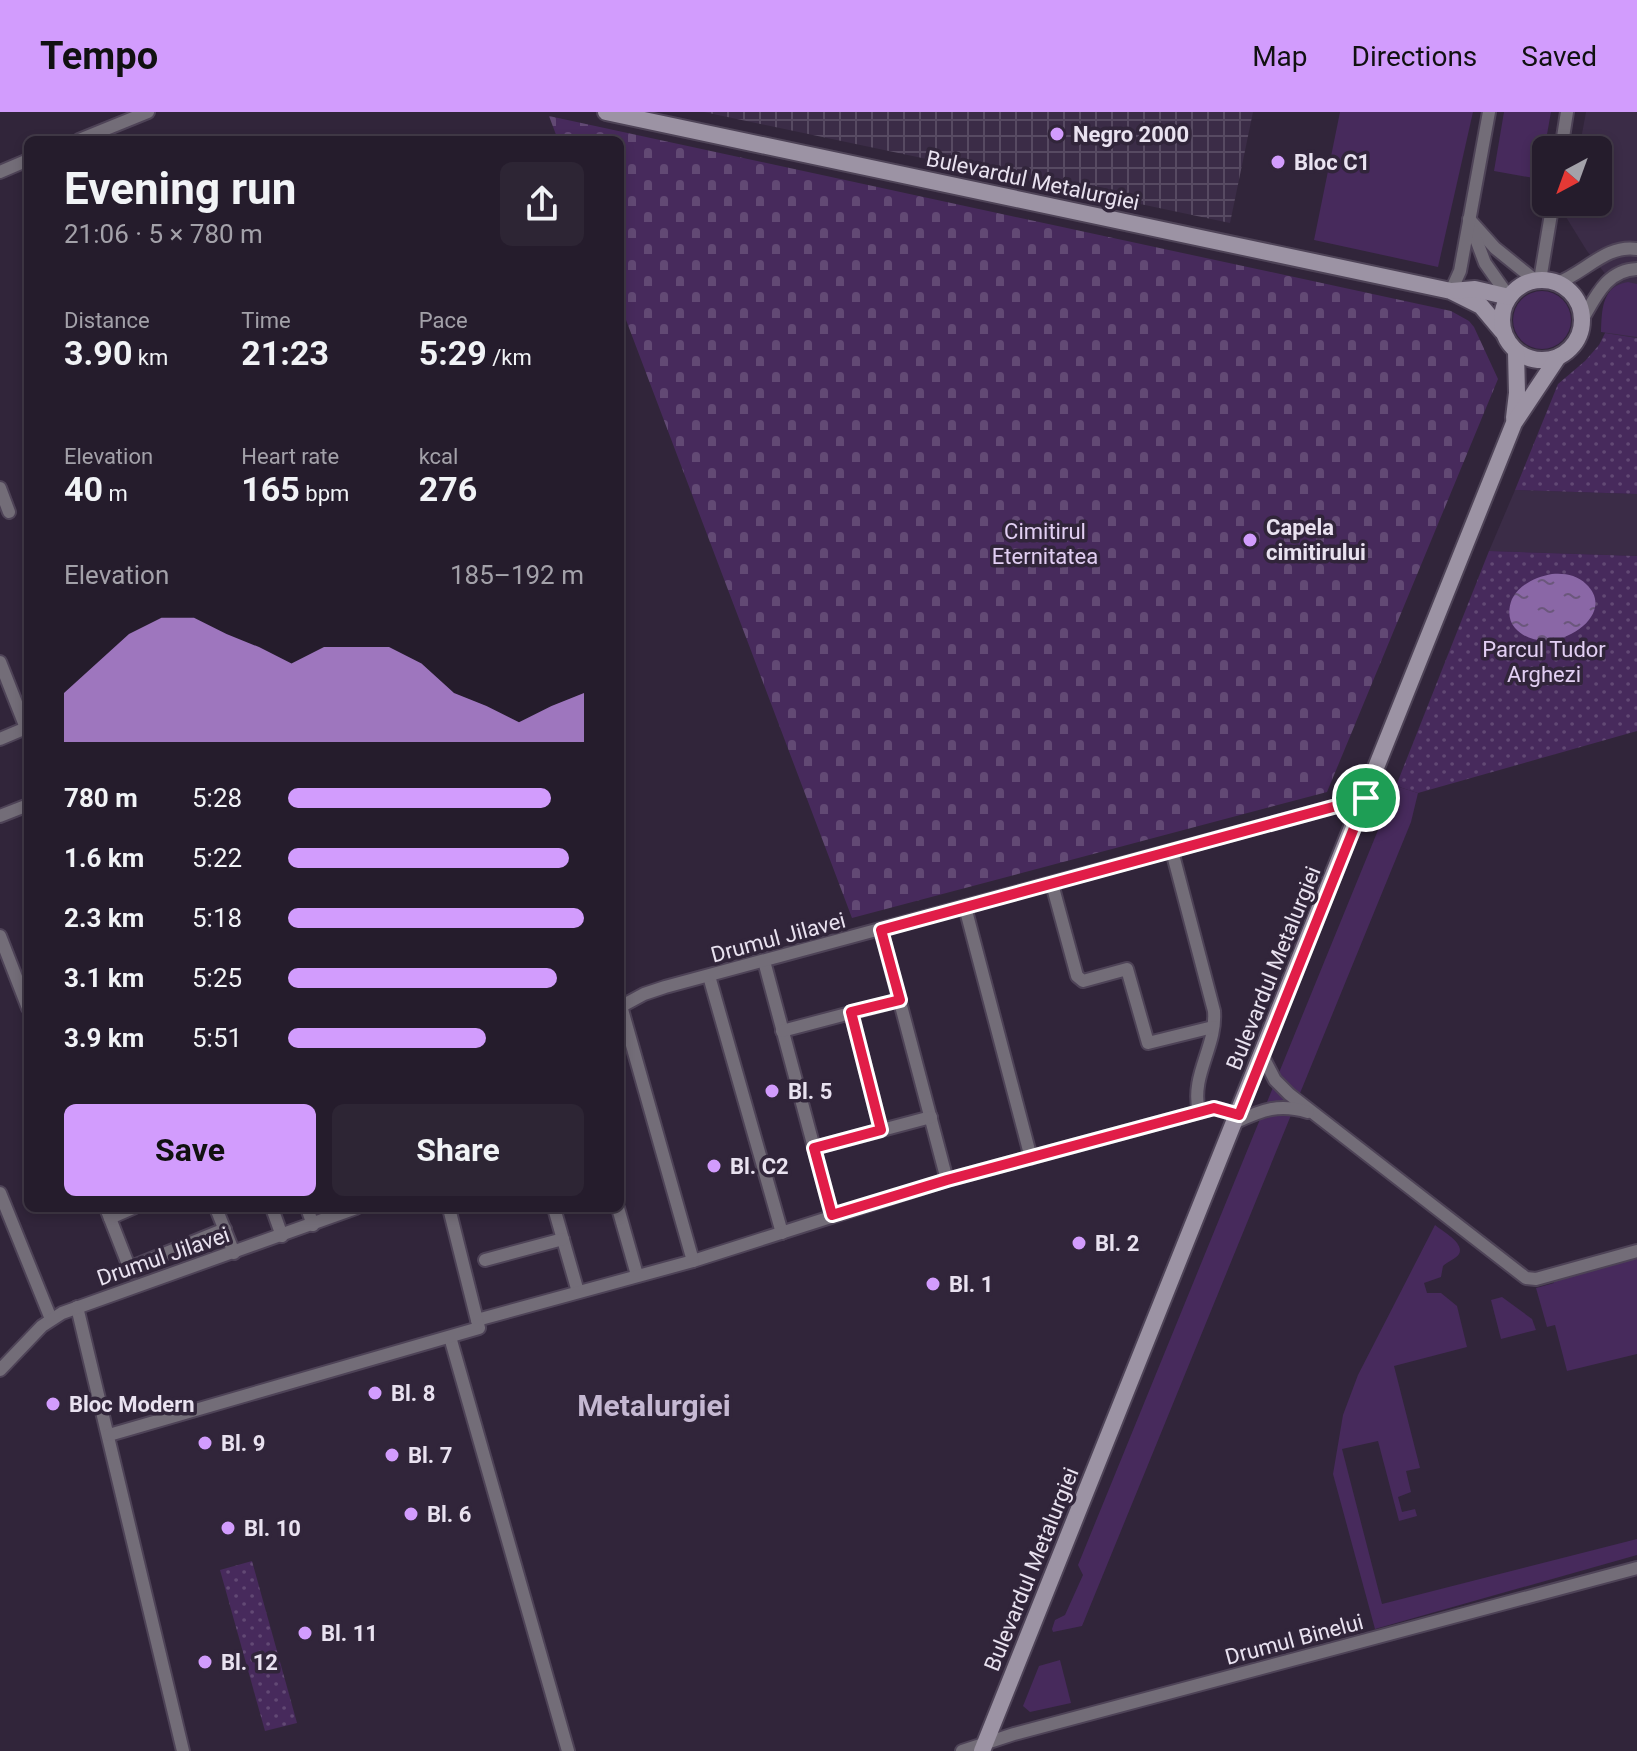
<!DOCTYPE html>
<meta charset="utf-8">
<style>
body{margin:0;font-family:Roboto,sans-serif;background:#2d2534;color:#f1f3f6;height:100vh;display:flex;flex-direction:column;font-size:30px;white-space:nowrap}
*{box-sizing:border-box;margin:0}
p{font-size:26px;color:#a3a1a9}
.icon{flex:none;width:44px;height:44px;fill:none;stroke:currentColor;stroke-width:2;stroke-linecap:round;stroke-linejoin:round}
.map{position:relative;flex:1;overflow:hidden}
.side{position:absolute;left:24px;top:24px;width:600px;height:1076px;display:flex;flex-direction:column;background:#251c2c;border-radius:12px;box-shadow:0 4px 12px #0003,0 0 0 2px #423a48}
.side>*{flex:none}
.needle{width:52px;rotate:221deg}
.buttons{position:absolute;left:1532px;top:24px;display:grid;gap:16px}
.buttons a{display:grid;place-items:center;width:80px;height:80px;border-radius:12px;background:#251c2c;box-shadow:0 4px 12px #0003,0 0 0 2px #423a48;font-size:40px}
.pin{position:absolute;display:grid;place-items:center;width:68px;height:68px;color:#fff;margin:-34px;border:4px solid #fff;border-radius:50%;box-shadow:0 2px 8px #0007}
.round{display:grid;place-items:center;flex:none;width:84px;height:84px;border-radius:12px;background:#2d2534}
.overview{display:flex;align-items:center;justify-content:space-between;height:136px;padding:0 40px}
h1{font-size:44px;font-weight:700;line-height:60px}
.stats{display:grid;grid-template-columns:repeat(3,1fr);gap:12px;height:136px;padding:8px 40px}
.stats div{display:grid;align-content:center}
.stats b{font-size:34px;font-weight:700}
.stats small{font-size:22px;font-weight:400}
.stats p{font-size:22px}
.chart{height:224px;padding:16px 40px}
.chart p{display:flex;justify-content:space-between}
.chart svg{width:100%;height:144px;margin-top:8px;fill:#d29cfd;opacity:.7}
.primary-button{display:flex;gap:16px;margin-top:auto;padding:16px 40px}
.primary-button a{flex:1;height:92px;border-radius:12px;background:#d29cfd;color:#111;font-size:32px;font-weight:700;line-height:92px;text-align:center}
.primary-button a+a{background:#2d2534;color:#f1f3f6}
ul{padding:0 40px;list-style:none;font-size:26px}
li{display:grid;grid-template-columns:128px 96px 1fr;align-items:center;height:60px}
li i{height:20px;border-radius:10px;background:#d29cfd}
header{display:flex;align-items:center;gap:48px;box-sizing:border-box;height:112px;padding:0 40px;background:#d29cfd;color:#111}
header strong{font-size:38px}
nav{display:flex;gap:44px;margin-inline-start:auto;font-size:28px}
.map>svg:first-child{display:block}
.built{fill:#3b2c47}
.industrial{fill:url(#industrial-grid)}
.green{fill:#472a5c}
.cemetery{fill:url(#cemetery-stones)}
.park{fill:url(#park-dots)}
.water{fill:url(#water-ripples)}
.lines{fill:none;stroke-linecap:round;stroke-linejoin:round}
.minor-casing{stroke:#4e4357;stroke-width:16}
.secondary-casing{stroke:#4e4357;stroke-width:20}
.minor{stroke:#736d78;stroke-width:12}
.secondary{stroke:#9c93a4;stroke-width:16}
.route-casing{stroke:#fff;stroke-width:16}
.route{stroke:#e11d48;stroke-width:10}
.poi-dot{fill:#d29cfd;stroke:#31253a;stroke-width:3}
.labels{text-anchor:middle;stroke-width:7;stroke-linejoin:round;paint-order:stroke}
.poi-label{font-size:22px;font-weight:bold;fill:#e9e2f0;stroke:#31253a;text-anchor:start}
.street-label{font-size:22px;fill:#e9e2f0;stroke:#31253a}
.park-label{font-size:22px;fill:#e2cff3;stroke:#31253a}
.district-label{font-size:30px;font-weight:bold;fill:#c5b8d2;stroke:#31253a}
</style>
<header>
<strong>Tempo</strong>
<nav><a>Map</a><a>Directions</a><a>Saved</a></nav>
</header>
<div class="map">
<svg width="1637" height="1639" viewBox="0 0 1637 1639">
<defs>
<pattern id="industrial-grid" width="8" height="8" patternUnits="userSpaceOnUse" patternTransform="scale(2)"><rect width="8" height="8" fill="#3b2c47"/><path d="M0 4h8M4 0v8" fill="none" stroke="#574a62"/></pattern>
<pattern id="cemetery-stones" width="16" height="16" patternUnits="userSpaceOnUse" patternTransform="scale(2)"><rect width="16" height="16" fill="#472a5c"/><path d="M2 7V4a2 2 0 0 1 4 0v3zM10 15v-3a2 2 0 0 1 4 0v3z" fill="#624974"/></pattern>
<pattern id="park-dots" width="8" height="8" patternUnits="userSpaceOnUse" patternTransform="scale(2)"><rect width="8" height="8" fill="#472a5c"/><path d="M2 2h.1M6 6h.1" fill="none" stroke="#624974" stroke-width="1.8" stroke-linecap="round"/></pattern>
<pattern id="water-ripples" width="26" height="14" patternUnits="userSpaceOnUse" patternTransform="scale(2)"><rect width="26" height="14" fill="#8a67a6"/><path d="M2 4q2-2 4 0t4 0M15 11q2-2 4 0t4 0" fill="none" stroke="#6b577c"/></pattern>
</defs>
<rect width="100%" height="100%" fill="#31253a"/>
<g class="built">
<polygon points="1586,0 1637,0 1637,226 1605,221 1611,169 1587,139 1566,105 1569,90 1598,90 1598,38 1579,38"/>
<polygon points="1515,378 1637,382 1637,444 1489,439"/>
</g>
<polygon class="industrial" points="704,0 1253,0 1230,111"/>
<g class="green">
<polygon points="1340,0 1473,0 1438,155 1314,128"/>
<polygon points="1504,0 1551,0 1539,67 1494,59"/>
<path d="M1628 170 1637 172V225L1601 220C1602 199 1601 174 1628 170Z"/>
<circle cx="1542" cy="208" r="29"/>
<polygon points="1396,674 1418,681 1411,710 1082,1514 1053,1520 1052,1517 1055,1508 1065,1503 1083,1463 1078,1453"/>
<path d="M1435 1113C1442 1119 1465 1131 1459 1142 1457 1146 1447 1150 1443 1154L1441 1165 1424 1171 1427 1181H1441L1457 1194 1467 1235 1394 1254 1420 1356 1406 1359 1411 1380 1398 1385 1402 1400 1415 1397 1417 1404 1399 1409 1378 1329 1342 1337 1382 1492 1637 1427V1443L1375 1517 1333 1362 1343 1303 1358 1263Z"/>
<polygon points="1637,1144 1637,1242 1567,1259 1555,1213 1547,1215 1536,1176 1554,1171 1552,1166"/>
<polygon points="1502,1185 1532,1207 1536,1218 1501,1227 1491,1188"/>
<polygon points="1060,1548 1071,1591 1030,1600 1023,1594 1039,1554"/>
</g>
<polygon class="cemetery" points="549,4 1451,199 1469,209 1474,215 1498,267 1327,680 852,806 620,192 620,28 558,28"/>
<g class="park">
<polygon points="1605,221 1637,226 1637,382 1515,378 1558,272 1585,249 1599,233"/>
<polygon points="1489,439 1637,444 1637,619 1418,681 1396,674"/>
<polygon points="252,1449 297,1611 265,1619 220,1458"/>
</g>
<path class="water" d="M1552 462C1565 461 1577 463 1586 472 1622 505 1546 551 1515 516 1508 508 1508 497 1512 487 1520 472 1536 465 1552 462Z"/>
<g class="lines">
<defs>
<g id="minor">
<polyline points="79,28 148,0"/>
<polyline points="1561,38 1567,0"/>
<polyline points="0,60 28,48"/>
<polyline points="1469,107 1495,136 1536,169"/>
<polyline points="1471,114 1485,151 1509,185"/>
<polyline points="1540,168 1553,90"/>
<path d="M1557 171C1585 161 1606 132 1637 137"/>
<polyline points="1451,179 1460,159 1489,0"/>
<path d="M1582 208C1596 184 1607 158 1637 157"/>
<polyline points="0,376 9,400"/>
<polyline points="0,550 28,621"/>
<polyline points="0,627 26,616"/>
<polyline points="0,704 28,693"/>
<path d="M1172 739 1214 899C1217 935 1190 963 1199 1000"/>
<polyline points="1052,772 1077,864 1083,869 1127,857 1148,931 1213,915"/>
<polyline points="965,795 1031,1046"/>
<polyline points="881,818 947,1068"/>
<polyline points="0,824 28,896"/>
<polyline points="764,849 832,1103"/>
<polyline points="709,864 782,1121"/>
<polyline points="620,895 644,882 665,875 1366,686"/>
<polyline points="851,900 881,1018"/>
<polyline points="782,919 900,888"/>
<polyline points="1262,943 1275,968 1289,982 1526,1166 1536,1167 1637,1139"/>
<path d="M1236 1010C1262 998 1279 991 1308 1000"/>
<polyline points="814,1036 931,1005"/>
<polyline points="0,1081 51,1207"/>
<polyline points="106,1096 131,1160"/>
<polyline points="216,1096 234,1141"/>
<polyline points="272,1096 282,1124"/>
<polyline points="307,1096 313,1113"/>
<polyline points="554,1096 578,1180"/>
<polyline points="618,1096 637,1163"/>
<polyline points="110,1106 133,1096"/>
<polyline points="485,1148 563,1127"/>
<polyline points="693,1149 947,1068 1199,1000 1214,996 1239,1003"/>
<polyline points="129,1156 225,1117"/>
<polyline points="77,1195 183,1639"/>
<polyline points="477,1208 693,1149 621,894"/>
<polyline points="450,1225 568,1639"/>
<polyline points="0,1258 42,1214 62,1201 356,1096"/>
<polyline points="109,1323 479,1216 449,1096"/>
<polyline points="962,1639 1014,1622 1637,1456"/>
</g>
<g id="secondary">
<polyline points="606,0 1451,179 1481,194 1502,219"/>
<circle cx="1542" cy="208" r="40"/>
<polyline points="1452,179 1475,177 1509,185"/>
<polyline points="1514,306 1517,281 1516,240"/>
<polyline points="982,1639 1514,311 1558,245"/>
</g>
</defs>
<use href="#minor" class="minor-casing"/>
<use href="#secondary" class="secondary-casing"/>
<use href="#minor" class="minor"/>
<use href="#secondary" class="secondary"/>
</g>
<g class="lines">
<defs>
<polygon id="route" points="1366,686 1239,1003 1214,996 947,1068 832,1103 814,1036 881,1018 851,900 900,888 881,818"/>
</defs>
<use href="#route" class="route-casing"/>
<use href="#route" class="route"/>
</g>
<g class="poi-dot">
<circle cx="1057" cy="22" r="8"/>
<circle cx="1278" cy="50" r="8"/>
<circle cx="1250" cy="428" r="8"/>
<circle cx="772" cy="979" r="8"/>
<circle cx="714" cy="1054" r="8"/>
<circle cx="1079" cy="1131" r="8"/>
<circle cx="933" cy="1172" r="8"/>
<circle cx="375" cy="1281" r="8"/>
<circle cx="53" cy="1292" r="8"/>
<circle cx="205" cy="1331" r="8"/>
<circle cx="392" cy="1343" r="8"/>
<circle cx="411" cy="1402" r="8"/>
<circle cx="228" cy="1416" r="8"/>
<circle cx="305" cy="1521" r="8"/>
<circle cx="205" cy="1550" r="8"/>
</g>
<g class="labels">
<g class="poi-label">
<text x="1073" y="30">Negro 2000</text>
<text x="1294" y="58">Bloc C1</text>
<text x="1266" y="423">Capela<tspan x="1266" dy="25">cimitirului</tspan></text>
<text x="788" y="987">Bl. 5</text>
<text x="730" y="1062">Bl. C2</text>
<text x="1095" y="1139">Bl. 2</text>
<text x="949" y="1180">Bl. 1</text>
<text x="391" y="1289">Bl. 8</text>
<text x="69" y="1300">Bloc Modern</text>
<text x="221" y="1339">Bl. 9</text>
<text x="408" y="1351">Bl. 7</text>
<text x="427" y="1410">Bl. 6</text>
<text x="244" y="1424">Bl. 10</text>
<text x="321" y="1529">Bl. 11</text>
<text x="221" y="1558">Bl. 12</text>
</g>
<g class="street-label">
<text transform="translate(1033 68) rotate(12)" y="8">Bulevardul Metalurgiei</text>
<text transform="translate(778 825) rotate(-15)" y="8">Drumul Jilavei</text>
<text transform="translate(1273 856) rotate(-68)" y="8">Bulevardul Metalurgiei</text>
<text transform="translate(163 1144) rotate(-19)" y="8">Drumul Jilavei</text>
<text transform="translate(1031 1457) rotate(-68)" y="8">Bulevardul Metalurgiei</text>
<text transform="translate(1294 1527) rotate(-15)" y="8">Drumul Binelui</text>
</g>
<g class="park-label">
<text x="1045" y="427">Cimitirul<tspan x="1045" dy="25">Eternitatea</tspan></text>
<text x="1544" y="545">Parcul Tudor<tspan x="1544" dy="25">Arghezi</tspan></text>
</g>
<g class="district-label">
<text x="654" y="1304">Metalurgiei</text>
</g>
</g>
</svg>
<div class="buttons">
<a><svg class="needle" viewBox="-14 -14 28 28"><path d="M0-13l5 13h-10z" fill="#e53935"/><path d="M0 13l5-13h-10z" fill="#a3a1a9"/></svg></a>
</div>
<div class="pin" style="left:1366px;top:686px;background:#1e9e55"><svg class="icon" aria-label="arrive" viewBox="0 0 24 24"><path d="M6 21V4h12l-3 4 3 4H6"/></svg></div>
<section class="side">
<div class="overview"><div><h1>Evening run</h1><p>21:06 · 5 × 780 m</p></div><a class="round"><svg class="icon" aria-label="share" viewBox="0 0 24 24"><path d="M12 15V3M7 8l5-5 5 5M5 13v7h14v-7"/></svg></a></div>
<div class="stats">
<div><p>Distance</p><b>3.90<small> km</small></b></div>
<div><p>Time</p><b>21:23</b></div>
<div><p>Pace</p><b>5:29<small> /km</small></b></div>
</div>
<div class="stats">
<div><p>Elevation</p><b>40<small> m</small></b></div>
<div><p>Heart rate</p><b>165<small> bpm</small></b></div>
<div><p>kcal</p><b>276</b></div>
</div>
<div class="chart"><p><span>Elevation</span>185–192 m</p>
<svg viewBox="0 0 160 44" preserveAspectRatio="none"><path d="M0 44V29L10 20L20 11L30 6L40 6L50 11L60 15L70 20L80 15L90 15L100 15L110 20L120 29L130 33L140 38L150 33L160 29V44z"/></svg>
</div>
<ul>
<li><b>780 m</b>5:28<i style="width:89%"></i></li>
<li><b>1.6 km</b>5:22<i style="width:95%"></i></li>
<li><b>2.3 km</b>5:18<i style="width:100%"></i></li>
<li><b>3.1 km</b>5:25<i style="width:91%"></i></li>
<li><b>3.9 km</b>5:51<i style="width:67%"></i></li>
</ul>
<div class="primary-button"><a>Save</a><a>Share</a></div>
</section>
</div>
